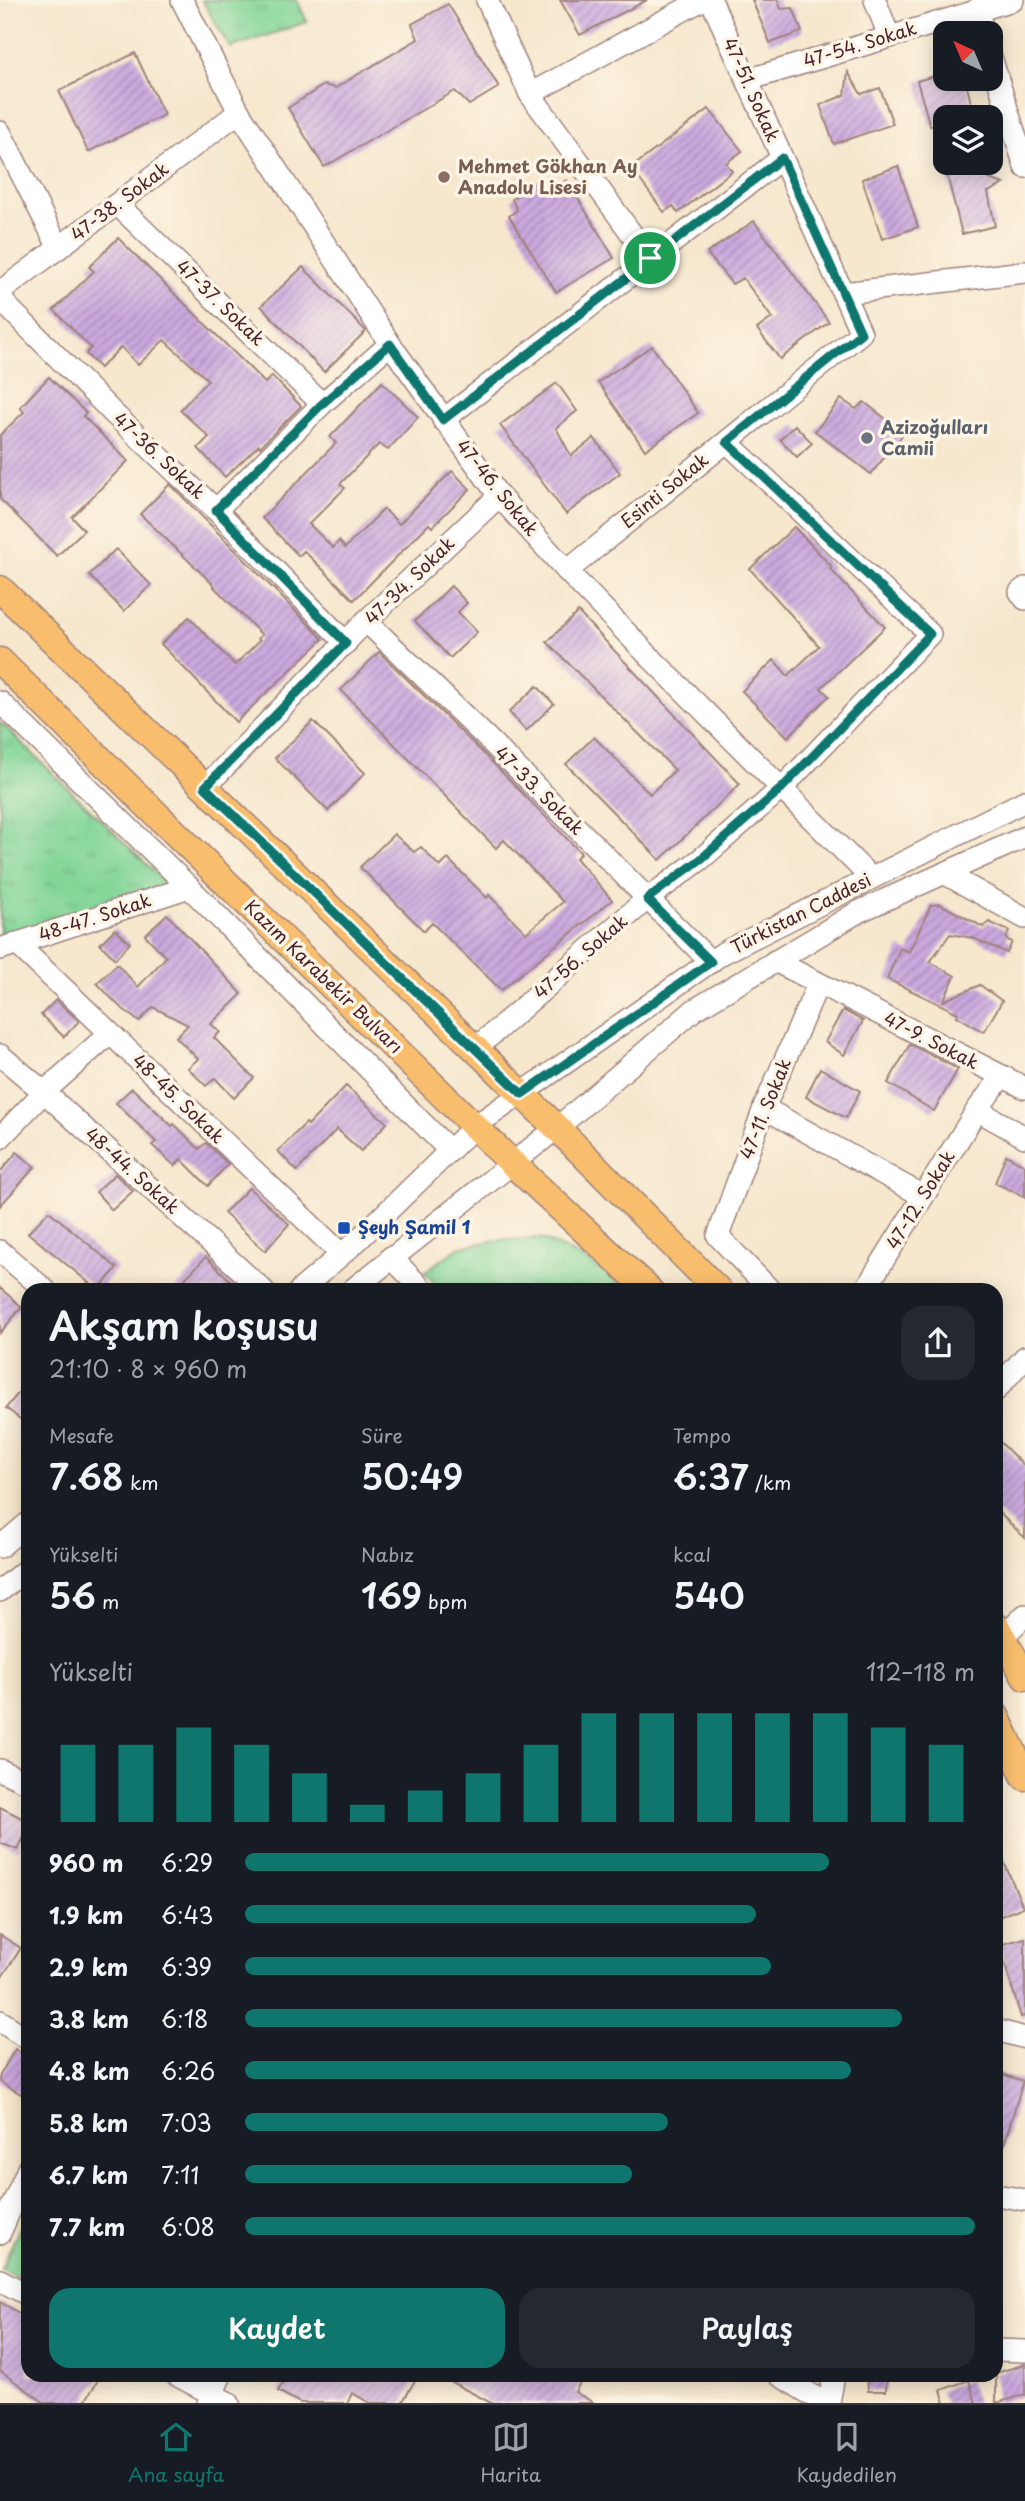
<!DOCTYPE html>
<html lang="tr">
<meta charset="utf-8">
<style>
body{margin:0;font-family:"Playpen Sans",sans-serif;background:#242831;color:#f1f3f6;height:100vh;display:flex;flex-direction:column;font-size:26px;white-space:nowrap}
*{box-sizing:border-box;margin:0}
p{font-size:23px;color:#9ea1a6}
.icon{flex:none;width:38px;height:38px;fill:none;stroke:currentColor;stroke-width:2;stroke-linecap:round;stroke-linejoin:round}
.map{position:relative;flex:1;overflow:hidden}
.panel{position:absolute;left:21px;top:1283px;width:982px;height:1099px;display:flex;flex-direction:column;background:#171b24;border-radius:21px;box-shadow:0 4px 18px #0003}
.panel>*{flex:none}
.needle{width:46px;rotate:316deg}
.tools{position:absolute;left:933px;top:21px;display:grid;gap:14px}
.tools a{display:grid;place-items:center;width:70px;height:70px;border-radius:14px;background:#171b24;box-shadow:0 4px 18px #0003;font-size:35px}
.pin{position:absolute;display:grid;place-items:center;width:60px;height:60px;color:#fff;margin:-30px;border:4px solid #fff;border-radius:50%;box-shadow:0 2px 7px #0007}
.round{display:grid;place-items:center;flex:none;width:74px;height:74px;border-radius:21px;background:#242831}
.overview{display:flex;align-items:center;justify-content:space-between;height:119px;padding:0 28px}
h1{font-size:38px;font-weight:600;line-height:52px}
.metrics{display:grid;grid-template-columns:repeat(3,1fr);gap:10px;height:119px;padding:7px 28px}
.metrics div{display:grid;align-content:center}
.metrics b{font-size:35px;font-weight:600}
.metrics small{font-size:19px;font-weight:400}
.metrics p{font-size:19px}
.chart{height:196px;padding:14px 28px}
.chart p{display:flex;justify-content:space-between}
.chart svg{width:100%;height:126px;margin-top:7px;stroke:#0f766e;stroke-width:6}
.primary-button{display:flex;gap:14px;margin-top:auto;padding:14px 28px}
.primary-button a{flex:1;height:80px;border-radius:21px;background:#0f766e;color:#fff;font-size:28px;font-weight:600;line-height:80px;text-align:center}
.primary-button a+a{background:#242831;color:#f1f3f6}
ul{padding:0 28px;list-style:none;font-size:23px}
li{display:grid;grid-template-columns:112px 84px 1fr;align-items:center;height:52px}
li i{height:18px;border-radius:9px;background:#0f766e}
.tabs{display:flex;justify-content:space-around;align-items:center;height:98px;border-top:2px solid #363941;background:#171b24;font-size:19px;color:#9ea1a6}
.tabs a{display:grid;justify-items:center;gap:4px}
.tabs .current{color:#0f766e}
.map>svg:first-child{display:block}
.grass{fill:url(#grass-tufts);stroke:#667a62;stroke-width:2}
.building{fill:url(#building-hatch)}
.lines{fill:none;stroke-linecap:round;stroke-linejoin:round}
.minor-casing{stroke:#a0837c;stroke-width:24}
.major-casing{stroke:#a0837c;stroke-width:29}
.minor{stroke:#fff;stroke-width:21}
.major{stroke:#f9be6d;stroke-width:26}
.route-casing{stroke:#fff;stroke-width:14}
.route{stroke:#0f766e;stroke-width:9}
.education-dot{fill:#8d6e63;stroke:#fcf5e5;stroke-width:2.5}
.worship-dot{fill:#6b7280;stroke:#fcf5e5;stroke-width:2.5}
.transit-dot{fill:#1a4fb4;stroke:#fcf5e5;stroke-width:2.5}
.labels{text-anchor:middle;stroke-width:7;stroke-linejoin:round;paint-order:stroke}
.street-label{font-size:18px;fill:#4a1f2b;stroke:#fcf5e5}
.education-label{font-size:18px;font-weight:bold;fill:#785e54;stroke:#fcf5e5;text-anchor:start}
.worship-label{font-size:18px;font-weight:bold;fill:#5b616d;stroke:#fcf5e5;text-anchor:start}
.transit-label{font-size:18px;font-weight:bold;fill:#164399;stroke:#fcf5e5;text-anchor:start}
</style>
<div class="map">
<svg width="1025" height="2403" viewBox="0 0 1025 2403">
<defs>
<pattern id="grass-tufts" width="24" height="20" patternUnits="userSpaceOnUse" patternTransform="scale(1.75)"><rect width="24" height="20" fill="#83d698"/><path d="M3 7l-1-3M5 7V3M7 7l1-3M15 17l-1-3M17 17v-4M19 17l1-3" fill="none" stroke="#73b783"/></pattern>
<pattern id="building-hatch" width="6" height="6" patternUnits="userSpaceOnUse" patternTransform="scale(1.75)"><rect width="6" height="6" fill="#cba9df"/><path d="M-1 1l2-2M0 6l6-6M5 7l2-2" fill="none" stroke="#a789b5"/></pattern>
</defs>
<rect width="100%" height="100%" fill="#fcf5e5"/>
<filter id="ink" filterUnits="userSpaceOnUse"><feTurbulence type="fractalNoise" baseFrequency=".0143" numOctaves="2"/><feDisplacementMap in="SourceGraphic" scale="14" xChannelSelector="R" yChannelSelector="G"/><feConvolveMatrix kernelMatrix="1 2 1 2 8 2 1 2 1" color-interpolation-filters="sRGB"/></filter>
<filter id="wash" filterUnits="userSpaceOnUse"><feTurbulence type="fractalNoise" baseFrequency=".00686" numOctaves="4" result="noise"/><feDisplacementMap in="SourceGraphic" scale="28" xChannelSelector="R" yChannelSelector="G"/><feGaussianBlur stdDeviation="1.57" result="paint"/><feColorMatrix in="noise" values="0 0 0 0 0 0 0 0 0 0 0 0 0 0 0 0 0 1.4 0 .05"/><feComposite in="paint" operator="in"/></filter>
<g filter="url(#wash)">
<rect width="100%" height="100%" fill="#f6e7cd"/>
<g class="grass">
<polygon points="202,0 297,0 307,22 230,48"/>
<polygon points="0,722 169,886 0,946"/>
<path d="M540 1238C572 1252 600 1265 625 1290H442L424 1272 460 1247 497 1240Z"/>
<polygon points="28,2210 28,2282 1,2269"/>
</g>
<g id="blocks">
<g class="building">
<polygon points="560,0 647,0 580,35"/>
<polygon points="752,0 778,0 781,9 793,8 802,32 770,43"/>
<polygon points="448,4 499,87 469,105 455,91 324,167 288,108 324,85 335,88 418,39 412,24"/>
<polygon points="135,53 164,115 88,152 59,91"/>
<polygon points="848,72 861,94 880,88 893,124 834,144 820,105 845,95"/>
<polygon points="945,73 945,79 965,79 974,114 961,117 945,117 945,122 930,126 917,81"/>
<polygon points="709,109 742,151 726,163 732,171 678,213 673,206 664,212 631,168"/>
<polygon points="944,163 986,163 989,179 1004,184 988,192 995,226 962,234"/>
<polygon points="898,166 918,227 882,239 862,179"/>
<polygon points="542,178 551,189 567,180 614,258 556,292 509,216 517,210 512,199"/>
<polygon points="754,221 829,322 780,359 757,329 772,318 743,278 732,284 707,253"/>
<polygon points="118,238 265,383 272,376 301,406 260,447 259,445 225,477 198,448 209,437 180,410 208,380 164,340 138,365 121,347 100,368 86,354 91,348 54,310 94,271 89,267"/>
<polygon points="303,267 366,331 324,372 261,306"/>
<polygon points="652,346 698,413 645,450 598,382"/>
<polygon points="49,377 86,413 83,416 128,461 72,517 84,530 57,556 0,499 0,435 24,412 20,407"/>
<polygon points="382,382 418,417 388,450 379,444 340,484 345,488 309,524 333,548 339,541 345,548 384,509 399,524 452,471 470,489 432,527 429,524 354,600 304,551 299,556 262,518 336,443 330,437"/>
<polygon points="557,383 577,411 556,428 571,456 594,438 620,473 566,514 500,425"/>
<polygon points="841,399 856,409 864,402 904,433 871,474 815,431"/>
<polygon points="795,425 812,443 797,457 780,439"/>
<polygon points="170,484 323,639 236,722 161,644 189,617 235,665 260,640 258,638 262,635 214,587 215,586 140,514"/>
<polygon points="794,527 832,567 830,569 885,627 821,688 829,696 788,737 742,691 774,660 788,676 819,646 750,569"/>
<polygon points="116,549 151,585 124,611 89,575"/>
<polygon points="451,586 467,603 458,612 477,632 450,658 415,621"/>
<polygon points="578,612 740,784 660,860 566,764 594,737 650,794 675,770 547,642"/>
<polygon points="379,652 482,752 581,853 576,858 612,900 501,990 432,923 424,931 360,867 394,834 414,852 421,847 440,867 448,859 487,898 489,895 526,933 563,902 504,840 496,848 341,690"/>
<polygon points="537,686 554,704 526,731 509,712"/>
<polygon points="313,721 365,773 328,811 275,758"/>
<polygon points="940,904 983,927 989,922 1009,931 1006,939 1012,942 1007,953 973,938 950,934 930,962 955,976 943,1001 980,985 1002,1001 984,1032 957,1016 958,1013 887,979 900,948 909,952 931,905"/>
<polygon points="167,914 242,994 211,1024 220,1032 214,1038 254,1078 234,1098 215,1078 206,1086 188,1068 198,1059 176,1037 188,1025 153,1007 139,1022 117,1004 97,983 117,964 138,987 166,957 145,935"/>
<polygon points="115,929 130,943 115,959 100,944"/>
<polygon points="56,1000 79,1021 64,1037 41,1015"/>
<polygon points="843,1010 863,1021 844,1055 825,1042"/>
<polygon points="910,1044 958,1069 934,1111 888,1083"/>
<polygon points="820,1068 860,1091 846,1118 806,1097"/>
<polygon points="346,1086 387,1123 361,1151 337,1129 297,1171 278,1151 306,1123 308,1125"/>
<polygon points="132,1088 172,1126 174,1124 199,1149 206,1143 228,1164 208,1186 181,1159 175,1166 152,1145 156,1142 116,1103"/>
<polygon points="17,1152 35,1167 0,1206 0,1172"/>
<polygon points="1006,1155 1025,1165 1025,1197 995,1183"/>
<polygon points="115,1174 133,1191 112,1210 96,1192"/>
<polygon points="249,1188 289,1224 265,1251 224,1213"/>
<polygon points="49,1211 117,1268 98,1290 28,1233"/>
<polygon points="206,1257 240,1290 174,1290"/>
<polygon points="0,1288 22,1307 0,1333"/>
<polygon points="28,1381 28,1425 6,1408"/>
<polygon points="996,1438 1025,1467 1025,1538 996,1510"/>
<polygon points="0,1807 28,1821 28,1828 18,1850 0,1843"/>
<polygon points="996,1843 1023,1907 996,1918"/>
<polygon points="0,1935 21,1948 0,1980"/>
<polygon points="1025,1938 1025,2016 1021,2017 999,1945"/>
<polygon points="15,2049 28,2058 28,2098 0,2082 0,2075"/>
<polygon points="996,2072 1023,2081 1000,2158 996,2157"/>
<polygon points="0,2302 28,2318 28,2375 101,2375 84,2403 45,2403 0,2371"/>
<polygon points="1025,2364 1025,2395 996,2403 996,2373"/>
<polygon points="287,2375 418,2375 402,2403 370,2403 352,2393 347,2403 300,2403 278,2391"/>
<polygon points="438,2375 584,2375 575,2392 594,2403 491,2403"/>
<polygon points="867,2375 887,2375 886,2391 868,2391"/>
<polygon points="969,2380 976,2403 945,2403 941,2390"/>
</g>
</g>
</g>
<g filter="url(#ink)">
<use href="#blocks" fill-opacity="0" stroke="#a0837c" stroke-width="2"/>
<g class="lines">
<defs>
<g id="minor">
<polyline points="182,0 239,112 390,344 499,496 567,571 647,654 871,878"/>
<polyline points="487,0 530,94 650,259"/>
<polyline points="875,0 889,36"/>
<polyline points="977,9 984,33"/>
<polyline points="990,54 1025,167"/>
<polyline points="747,80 1013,0"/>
<polyline points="530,94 702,0"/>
<polyline points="0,132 59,248"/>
<polyline points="117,204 322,404"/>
<polyline points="0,292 239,112"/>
<polyline points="843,293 1025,272"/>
<polyline points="0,299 114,414 216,510 346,643"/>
<polyline points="443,420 782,158"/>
<polyline points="216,510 322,404 390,344"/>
<polyline points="567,571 861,333 711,0"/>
<polyline points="1025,588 1020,592 1025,599"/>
<polyline points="366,621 486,737 711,962"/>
<polyline points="0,702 189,887 450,1151"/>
<polyline points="205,787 366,621 499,496"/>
<polyline points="944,873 1025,918"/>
<polyline points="16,943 341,1254"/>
<polyline points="0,949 189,887"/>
<polyline points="775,961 1002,1076 977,1110 1025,1137"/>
<polyline points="475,1049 647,899 701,859 782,788 930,634 727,442"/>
<polyline points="0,1055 44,1092 263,1290"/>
<polyline points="1002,1076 1025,1088"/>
<polyline points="764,1108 923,1196"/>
<polyline points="0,1138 44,1092 109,1034"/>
<polyline points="0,1251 45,1290"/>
<polyline points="391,1257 423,1290"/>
<polyline points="300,1290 355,1243 475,1126 723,953 1025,801"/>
<polyline points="352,1290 557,1128 694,1010 858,912 1025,837"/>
<polyline points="770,1290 718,1236 764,1108 818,984"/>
<polyline points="865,1290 977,1110"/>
<polyline points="996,1390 1025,1357"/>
<polyline points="0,1547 28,1523"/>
<polyline points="0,1591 28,1568"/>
<polyline points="1003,1637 1025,1615"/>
<polyline points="0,1770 28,1783"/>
<polyline points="0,2021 28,2039"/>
<polyline points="996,2030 1025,2038"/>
<polyline points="996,2195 1025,2200"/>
<polyline points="0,2233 28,2169"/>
<polyline points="0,2280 28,2295"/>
<polyline points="996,2350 1025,2351"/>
<polyline points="176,2375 229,2403"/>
<polyline points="779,2375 825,2403"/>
<polyline points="208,2403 221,2375"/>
<polyline points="829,2403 834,2375"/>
</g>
<g id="major">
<polyline points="0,589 557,1128 718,1290"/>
<polyline points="0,661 513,1164 649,1290"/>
<polyline points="996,1626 1025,1677"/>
<polyline points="996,1716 1025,1777"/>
</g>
</defs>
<use href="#minor" class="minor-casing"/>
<use href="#major" class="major-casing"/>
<use href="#minor" class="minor"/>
<use href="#major" class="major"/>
</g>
</g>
<g class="lines" filter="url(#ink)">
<defs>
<polygon id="route" points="782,158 861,333 727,442 930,634 782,788 701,859 647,899 711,962 522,1094 205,787 346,643 216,510 322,404 390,344 443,420"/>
</defs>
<use href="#route" class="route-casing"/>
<use href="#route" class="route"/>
</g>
<circle class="education-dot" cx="444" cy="177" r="7"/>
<circle class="worship-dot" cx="867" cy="438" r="7"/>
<rect class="transit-dot" x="337" y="1221" width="14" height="14" rx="3.5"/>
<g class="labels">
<g class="street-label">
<text transform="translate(860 45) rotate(-17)" y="6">47-54. Sokak</text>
<text transform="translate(751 90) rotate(66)" y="6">47-51. Sokak</text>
<text transform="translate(120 202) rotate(-37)" y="6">47-38. Sokak</text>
<text transform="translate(220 303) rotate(44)" y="6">47-37. Sokak</text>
<text transform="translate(159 456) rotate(43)" y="6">47-36. Sokak</text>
<text transform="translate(497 488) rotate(51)" y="6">47-46. Sokak</text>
<text transform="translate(665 491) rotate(-39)" y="6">Esinti Sokak</text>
<text transform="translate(410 581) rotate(-44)" y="6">47-34. Sokak</text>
<text transform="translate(539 791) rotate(45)" y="6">47-33. Sokak</text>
<text transform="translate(801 914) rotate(-27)" y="6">Türkistan Caddesi</text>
<text transform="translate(95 918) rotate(-18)" y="6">48-47. Sokak</text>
<text transform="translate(581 957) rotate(-41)" y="6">47-56. Sokak</text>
<text transform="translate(323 977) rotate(44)" y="6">Kazım Karabekir Bulvarı</text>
<text transform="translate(931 1041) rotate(27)" y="6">47-9. Sokak</text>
<text transform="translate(178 1099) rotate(44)" y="6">48-45. Sokak</text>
<text transform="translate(766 1109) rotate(-68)" y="6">47-11. Sokak</text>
<text transform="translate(132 1171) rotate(42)" y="6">48-44. Sokak</text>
<text transform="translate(921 1200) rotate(-58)" y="6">47-12. Sokak</text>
</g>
<g class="education-label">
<text x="458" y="173">Mehmet Gökhan Ay<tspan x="458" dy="21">Anadolu Lisesi</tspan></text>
</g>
<g class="worship-label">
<text x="881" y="434">Azizoğulları<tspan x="881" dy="21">Camii</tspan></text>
</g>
<g class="transit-label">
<text x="358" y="1234">Şeyh Şamil 1</text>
</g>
</g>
</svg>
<div class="tools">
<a><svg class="needle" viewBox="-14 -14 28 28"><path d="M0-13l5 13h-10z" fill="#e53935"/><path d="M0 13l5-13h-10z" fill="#9ea1a6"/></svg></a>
<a><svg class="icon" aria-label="layers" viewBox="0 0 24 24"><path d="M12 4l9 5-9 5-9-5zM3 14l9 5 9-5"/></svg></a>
</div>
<div class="pin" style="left:650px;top:258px;background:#1e9e55"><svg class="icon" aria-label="arrive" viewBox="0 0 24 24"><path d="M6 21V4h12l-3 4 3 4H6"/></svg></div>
<section class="panel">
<div class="overview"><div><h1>Akşam koşusu</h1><p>21:10 · 8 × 960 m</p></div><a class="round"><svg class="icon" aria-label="share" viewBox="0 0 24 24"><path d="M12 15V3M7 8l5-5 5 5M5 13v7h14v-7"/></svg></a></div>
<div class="metrics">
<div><p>Mesafe</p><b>7.68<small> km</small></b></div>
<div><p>Süre</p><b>50:49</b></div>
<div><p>Tempo</p><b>6:37<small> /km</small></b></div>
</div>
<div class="metrics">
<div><p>Yükselti</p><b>56<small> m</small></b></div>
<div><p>Nabız</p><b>169<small> bpm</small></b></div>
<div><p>kcal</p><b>540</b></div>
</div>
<div class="chart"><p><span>Yükselti</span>112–118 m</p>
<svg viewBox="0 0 160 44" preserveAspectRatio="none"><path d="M5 44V17M15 44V17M25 44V11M35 44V17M45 44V27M55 44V38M65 44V33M75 44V27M85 44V17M95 44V6M105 44V6M115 44V6M125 44V6M135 44V6M145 44V11M155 44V17"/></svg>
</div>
<ul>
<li><b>960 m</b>6:29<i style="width:80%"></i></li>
<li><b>1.9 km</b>6:43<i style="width:70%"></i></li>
<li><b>2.9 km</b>6:39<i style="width:72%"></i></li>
<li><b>3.8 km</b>6:18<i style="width:90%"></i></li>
<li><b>4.8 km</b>6:26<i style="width:83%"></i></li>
<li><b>5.8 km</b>7:03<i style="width:58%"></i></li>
<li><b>6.7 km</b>7:11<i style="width:53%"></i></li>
<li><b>7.7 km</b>6:08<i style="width:100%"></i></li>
</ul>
<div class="primary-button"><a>Kaydet</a><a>Paylaş</a></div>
</section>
</div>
<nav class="tabs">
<a class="current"><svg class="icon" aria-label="home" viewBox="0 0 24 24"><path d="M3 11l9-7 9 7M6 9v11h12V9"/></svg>Ana sayfa</a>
<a><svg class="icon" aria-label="map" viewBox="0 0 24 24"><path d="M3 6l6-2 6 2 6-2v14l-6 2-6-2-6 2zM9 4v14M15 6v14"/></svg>Harita</a>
<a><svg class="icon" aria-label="saved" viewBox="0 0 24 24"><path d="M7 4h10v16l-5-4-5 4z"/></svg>Kaydedilen</a>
</nav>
